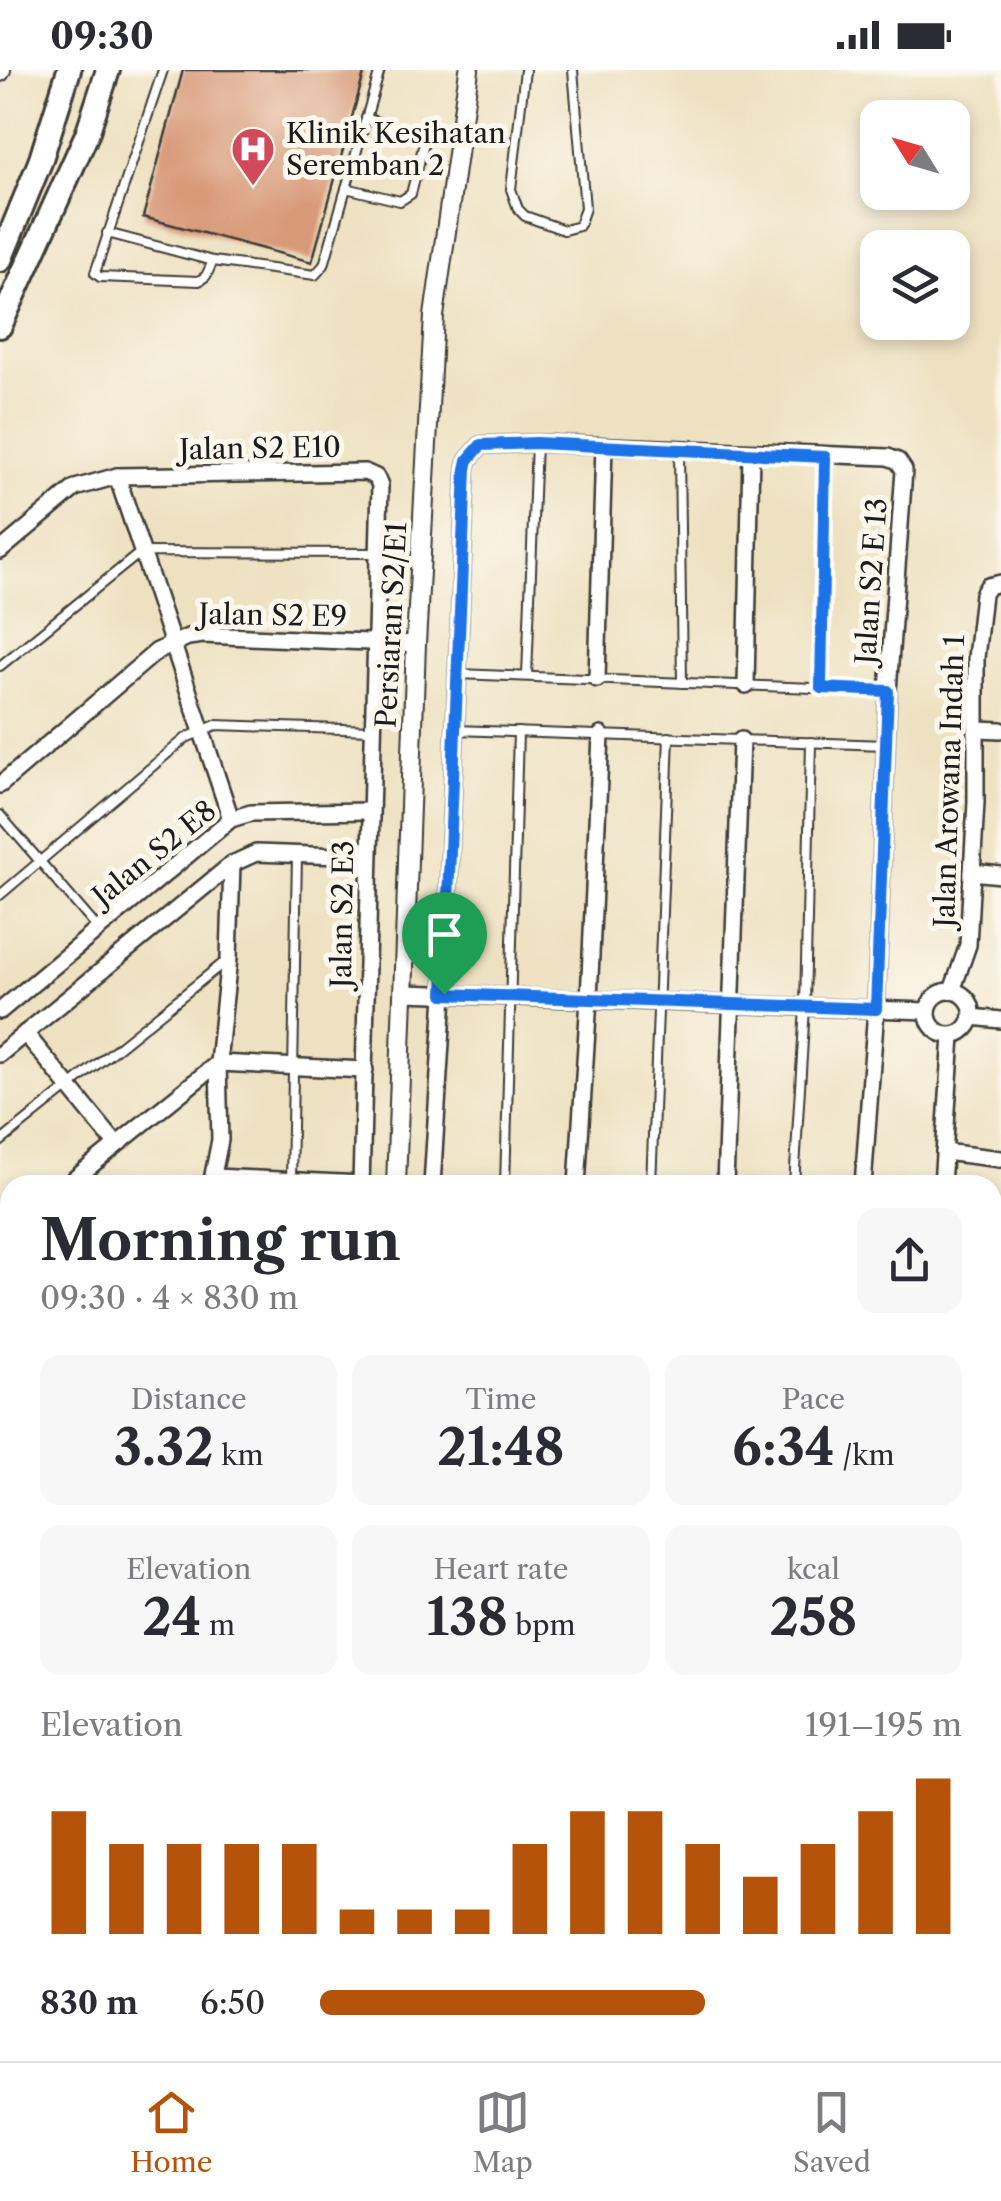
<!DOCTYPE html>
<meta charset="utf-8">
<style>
body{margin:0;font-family:"Libre Caslon Text",serif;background:#f7f7f7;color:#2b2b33;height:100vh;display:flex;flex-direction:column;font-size:38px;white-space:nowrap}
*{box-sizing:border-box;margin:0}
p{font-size:32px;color:#7c7c81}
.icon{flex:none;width:55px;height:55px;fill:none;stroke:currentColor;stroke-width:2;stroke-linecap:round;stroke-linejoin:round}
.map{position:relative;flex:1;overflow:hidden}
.details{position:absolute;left:0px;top:1105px;width:1002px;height:888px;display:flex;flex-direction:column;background:#fff;border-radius:30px 30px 0 0;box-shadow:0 5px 15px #0003}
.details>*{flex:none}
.needle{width:65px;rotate:307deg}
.fabs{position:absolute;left:860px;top:30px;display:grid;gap:20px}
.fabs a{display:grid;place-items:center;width:110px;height:110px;border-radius:20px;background:#fff;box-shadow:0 5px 15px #0003;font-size:50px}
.pin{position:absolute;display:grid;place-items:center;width:85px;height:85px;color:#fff;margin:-102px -42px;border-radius:50% 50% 50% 0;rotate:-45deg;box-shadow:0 0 10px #0007}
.pin .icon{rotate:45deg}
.round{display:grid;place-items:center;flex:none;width:105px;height:105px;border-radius:20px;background:#f7f7f7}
.summary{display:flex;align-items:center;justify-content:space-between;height:170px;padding:0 40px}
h1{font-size:55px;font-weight:700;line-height:75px}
.figures{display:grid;grid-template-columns:repeat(3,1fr);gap:15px;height:170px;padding:10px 40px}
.figures div{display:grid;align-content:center;border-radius:20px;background:#f7f7f7;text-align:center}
.figures b{font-size:50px;font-weight:700}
.figures small{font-size:28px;font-weight:400}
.figures p{font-size:28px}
.chart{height:280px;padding:20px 40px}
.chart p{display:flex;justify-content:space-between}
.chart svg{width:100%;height:180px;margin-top:10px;stroke:#b45309;stroke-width:6}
ul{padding:0 40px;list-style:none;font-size:32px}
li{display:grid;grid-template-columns:160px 120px 1fr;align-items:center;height:75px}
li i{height:25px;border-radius:12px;background:#b45309}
.status{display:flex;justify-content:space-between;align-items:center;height:70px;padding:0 50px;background:#fff;direction:ltr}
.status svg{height:28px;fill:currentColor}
.tabs{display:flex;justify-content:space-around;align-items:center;height:140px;border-top:2px solid #e1e1e2;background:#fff;font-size:28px;color:#7c7c81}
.tabs a{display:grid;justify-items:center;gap:5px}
.tabs .selected{color:#b45309}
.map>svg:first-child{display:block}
.building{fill:#d89978}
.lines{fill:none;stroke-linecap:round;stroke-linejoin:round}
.service-casing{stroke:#3c3a35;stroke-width:12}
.minor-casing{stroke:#3c3a35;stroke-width:20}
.tertiary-casing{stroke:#3c3a35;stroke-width:22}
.primary-casing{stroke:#3c3a35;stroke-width:28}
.service{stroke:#fff;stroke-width:8}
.minor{stroke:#fff;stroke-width:15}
.tertiary{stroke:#fff;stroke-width:18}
.primary{stroke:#fff;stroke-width:22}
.route-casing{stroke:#fff;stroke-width:20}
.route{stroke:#1a73e8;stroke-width:12}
.labels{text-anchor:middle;stroke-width:10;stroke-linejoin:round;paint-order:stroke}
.poi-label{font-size:28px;fill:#1c1c1c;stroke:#fbf7ec;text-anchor:start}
.street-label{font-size:28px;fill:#1c1c1c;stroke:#fbf7ec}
</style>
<div class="status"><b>09:30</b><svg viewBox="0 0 49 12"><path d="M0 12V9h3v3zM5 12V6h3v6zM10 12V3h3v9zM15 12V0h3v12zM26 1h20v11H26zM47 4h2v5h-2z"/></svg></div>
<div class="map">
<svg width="1001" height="1991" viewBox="0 0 1001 1991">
<rect width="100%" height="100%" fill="#fbf7ec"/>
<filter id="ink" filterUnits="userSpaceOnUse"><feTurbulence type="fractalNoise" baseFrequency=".01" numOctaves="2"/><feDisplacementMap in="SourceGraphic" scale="20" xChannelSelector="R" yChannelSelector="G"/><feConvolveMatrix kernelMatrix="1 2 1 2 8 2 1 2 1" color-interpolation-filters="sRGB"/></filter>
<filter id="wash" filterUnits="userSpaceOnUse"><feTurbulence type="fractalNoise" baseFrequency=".0048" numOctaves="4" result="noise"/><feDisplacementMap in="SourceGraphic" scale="40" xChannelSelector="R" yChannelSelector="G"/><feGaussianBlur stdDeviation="2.25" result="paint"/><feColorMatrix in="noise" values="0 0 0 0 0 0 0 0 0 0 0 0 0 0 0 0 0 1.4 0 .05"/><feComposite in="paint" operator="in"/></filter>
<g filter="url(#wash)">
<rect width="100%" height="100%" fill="#eee1c1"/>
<g id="blocks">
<polygon class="building" points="183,0 365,0 312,192 143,147"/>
</g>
</g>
<g filter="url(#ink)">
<use href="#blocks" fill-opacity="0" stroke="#3c3a35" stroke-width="2.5"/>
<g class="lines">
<defs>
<g id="service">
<polyline points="163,0 95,203 100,207 199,211 206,206 213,191"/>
<polyline points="525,0 511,119 518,139 525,146 564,160 579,156 585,138 573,0"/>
<polyline points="346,118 400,131 411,124 424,73 421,68 366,48"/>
<polyline points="107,163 213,191 315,205 324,195 380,0"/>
<polyline points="679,381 682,613"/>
<polyline points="0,596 141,482 377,483"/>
<polyline points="458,604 888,621"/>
<polyline points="527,606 536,373"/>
<polyline points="821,618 825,387"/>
<polyline points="455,660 885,675"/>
<polyline points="0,745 99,860"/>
<polyline points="0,825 186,668 216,655 372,660"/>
<polyline points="0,1072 227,890"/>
<polyline points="291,1111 297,785"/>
<polyline points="505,1115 518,662"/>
<polyline points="651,1115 669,667"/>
<polyline points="794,1115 805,937 811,672"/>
<polyline points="0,1272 10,1284"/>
<polyline points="992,1438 1001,1439"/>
<polyline points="15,1991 22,1982"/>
<polyline points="391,1991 402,1982"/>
</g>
<g id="minor">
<polyline points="117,406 231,749"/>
<polyline points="0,481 75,418 117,406 365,402 376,407 380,415 361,1115"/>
<polyline points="597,609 604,376"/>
<polyline points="746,615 751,383"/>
<polyline points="978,659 1001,660"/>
<polyline points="0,715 157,581 188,567 203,565 416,574"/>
<polyline points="972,802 1001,805"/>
<circle cx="950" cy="943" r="22"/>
<polyline points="952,921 968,875 976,732 976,588 983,524 988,516 1001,513"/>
<polyline points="405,923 928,941"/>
<polyline points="0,941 231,749 251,743 369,741"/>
<polyline points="972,947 1001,950"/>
<polyline points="25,963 116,1074"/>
<polyline points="0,984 232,794 256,783 368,787"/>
<polyline points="944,1082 1001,1089"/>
<polyline points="215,1107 362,1114"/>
<polyline points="67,1115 218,993 365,1000"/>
<polyline points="211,1115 220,1070 218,993 229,888 232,794"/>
<polyline points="432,1115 444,925 466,399 468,390 481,375 536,373 888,387 898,391 904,400 888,621 876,939 863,1115"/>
<polyline points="577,1115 589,929 601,665"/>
<polyline points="725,1115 741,670"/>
<polyline points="942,1115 952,966"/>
<polyline points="0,1160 10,1172"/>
<polyline points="992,1235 1001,1235"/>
<polyline points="0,1379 10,1392"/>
<polyline points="0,1458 10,1470"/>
<polyline points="992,1565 998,1571 997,1586 992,1595"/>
<polyline points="0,1580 10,1570"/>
<polyline points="0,1667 10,1658"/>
<polyline points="0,1731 10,1743"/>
<polyline points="0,1897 10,1886"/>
<polyline points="101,1982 103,1991"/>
<polyline points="202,1982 209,1991"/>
<polyline points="271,1991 282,1982"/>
<polyline points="501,1991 512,1982"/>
</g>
<g id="tertiary">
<polyline points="0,2 1,0"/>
<polyline points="396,1115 416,574 434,246 469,0"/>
<polyline points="0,1620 10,1612"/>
<polyline points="0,1776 10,1788"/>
<polyline points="0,1813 10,1825"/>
<polyline points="141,1982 148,1991"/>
<polyline points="169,1982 176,1991"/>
</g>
<g id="primary">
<polyline points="0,190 40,92 69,0"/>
<polyline points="0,256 87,64 108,0"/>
</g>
</defs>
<use href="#service" class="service-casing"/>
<use href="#minor" class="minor-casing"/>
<use href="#tertiary" class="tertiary-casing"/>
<use href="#primary" class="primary-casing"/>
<use href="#service" class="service"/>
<use href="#minor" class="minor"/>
<use href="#tertiary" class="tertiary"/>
<use href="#primary" class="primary"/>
</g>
</g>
<g class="lines" filter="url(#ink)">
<defs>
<polygon id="route" points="536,373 825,387 821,618 888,621 876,939 444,924 466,399 468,390 481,375"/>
</defs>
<use href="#route" class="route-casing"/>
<use href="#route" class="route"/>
</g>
<defs>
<symbol id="hospital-pin" viewBox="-11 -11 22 30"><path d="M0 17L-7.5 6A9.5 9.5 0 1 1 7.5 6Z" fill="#d1495b" stroke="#fbf7ec"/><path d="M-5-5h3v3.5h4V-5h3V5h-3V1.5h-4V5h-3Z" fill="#fff"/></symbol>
</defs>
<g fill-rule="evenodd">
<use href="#hospital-pin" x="228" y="54" width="50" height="68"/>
</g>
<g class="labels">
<g class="poi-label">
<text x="286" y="73">Klinik Kesihatan<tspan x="286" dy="32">Seremban 2</tspan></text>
</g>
<g class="street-label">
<text transform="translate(260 378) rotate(-1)" y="10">Jalan S2 E10</text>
<text transform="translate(871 511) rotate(-86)" y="10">Jalan S2 E 13</text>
<text transform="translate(273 545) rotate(1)" y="10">Jalan S2 E9</text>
<text transform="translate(391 555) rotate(-87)" y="10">Persiaran S2/E1</text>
<text transform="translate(949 711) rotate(-88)" y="10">Jalan Arowana Indah 1</text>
<text transform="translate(154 783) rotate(-39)" y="10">Jalan S2 E8</text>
<text transform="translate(342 844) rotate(-89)" y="10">Jalan S2 E3</text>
</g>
</g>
</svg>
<div class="fabs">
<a><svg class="needle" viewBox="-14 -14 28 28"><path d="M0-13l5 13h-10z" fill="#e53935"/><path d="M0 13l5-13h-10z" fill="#7c7c81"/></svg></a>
<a><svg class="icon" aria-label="layers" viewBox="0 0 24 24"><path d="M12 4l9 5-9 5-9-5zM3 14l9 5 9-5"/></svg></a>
</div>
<div class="pin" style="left:444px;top:924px;background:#1e9e55"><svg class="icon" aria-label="arrive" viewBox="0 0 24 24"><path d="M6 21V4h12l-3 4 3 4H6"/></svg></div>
<section class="details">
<div class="summary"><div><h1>Morning run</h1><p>09:30 · 4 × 830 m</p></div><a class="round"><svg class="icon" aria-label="share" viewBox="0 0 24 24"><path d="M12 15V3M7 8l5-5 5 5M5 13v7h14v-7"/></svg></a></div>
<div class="figures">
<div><p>Distance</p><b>3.32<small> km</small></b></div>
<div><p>Time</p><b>21:48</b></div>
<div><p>Pace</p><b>6:34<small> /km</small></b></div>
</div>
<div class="figures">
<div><p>Elevation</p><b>24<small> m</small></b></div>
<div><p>Heart rate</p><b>138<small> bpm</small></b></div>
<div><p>kcal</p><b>258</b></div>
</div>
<div class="chart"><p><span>Elevation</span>191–195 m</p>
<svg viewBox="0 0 160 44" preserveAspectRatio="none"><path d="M5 44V14M15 44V22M25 44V22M35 44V22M45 44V22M55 44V38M65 44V38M75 44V38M85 44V22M95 44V14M105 44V14M115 44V22M125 44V30M135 44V22M145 44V14M155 44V6"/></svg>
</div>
<ul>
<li><b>830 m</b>6:50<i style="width:60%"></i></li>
</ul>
</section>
</div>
<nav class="tabs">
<a class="selected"><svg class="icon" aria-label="home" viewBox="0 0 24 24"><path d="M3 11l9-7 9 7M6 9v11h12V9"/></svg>Home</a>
<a><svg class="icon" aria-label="map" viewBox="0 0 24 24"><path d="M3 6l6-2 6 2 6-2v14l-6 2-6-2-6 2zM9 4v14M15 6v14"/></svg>Map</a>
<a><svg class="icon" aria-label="saved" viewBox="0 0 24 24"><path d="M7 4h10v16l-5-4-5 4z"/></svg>Saved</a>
</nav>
